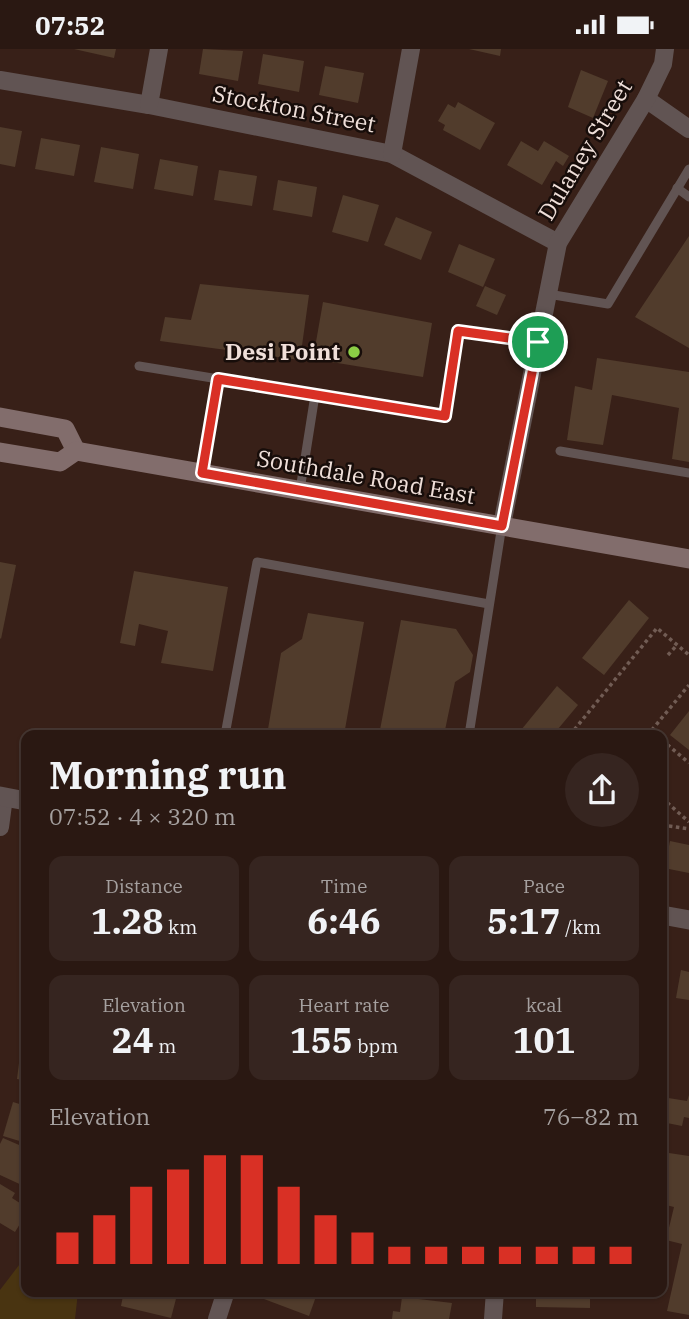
<!DOCTYPE html>
<meta charset="utf-8">
<style>
body{margin:0;font-family:"IBM Plex Serif",serif;background:#362520;color:#f1f3f6;height:100vh;display:flex;flex-direction:column;font-size:26px;white-space:nowrap}
*{box-sizing:border-box;margin:0}
p{font-size:23px;color:#a5a09f}
.icon{flex:none;width:38px;height:38px;fill:none;stroke:currentColor;stroke-width:2;stroke-linecap:round;stroke-linejoin:round}
.map{position:relative;flex:1;overflow:hidden}
.details{position:absolute;left:21px;top:681px;width:646px;height:567px;display:flex;flex-direction:column;background:#2a1812;border-radius:14px;box-shadow:0 2px 5px #0004,0 0 0 2px #463732}
.details>*{flex:none}
.pin{position:absolute;display:grid;place-items:center;width:60px;height:60px;color:#fff;margin:-30px;border:4px solid #fff;border-radius:50%;box-shadow:0 2px 7px #0007}
.round{display:grid;place-items:center;flex:none;width:74px;height:74px;border-radius:37px;background:#362520}
.headline{display:flex;align-items:center;justify-content:space-between;height:119px;padding:0 28px}
h1{font-size:38px;font-weight:800;line-height:52px}
.metrics{display:grid;grid-template-columns:repeat(3,1fr);gap:10px;height:119px;padding:7px 28px}
.metrics div{display:grid;align-content:center;border-radius:14px;background:#362520;text-align:center}
.metrics b{font-size:35px;font-weight:800}
.metrics small{font-size:19px;font-weight:400}
.metrics p{font-size:19px}
.chart{height:196px;padding:14px 28px}
.chart p{display:flex;justify-content:space-between}
.chart svg{width:100%;height:126px;margin-top:7px;stroke:#d93025;stroke-width:6}
.status{display:flex;justify-content:space-between;align-items:center;height:49px;padding:0 35px;background:#2a1812;direction:ltr}
.status svg{height:19px;fill:currentColor}
.map>svg:first-child{display:block}
.green{fill:#493411}
.building{fill:#513c2c}
.lines{fill:none;stroke-linecap:round;stroke-linejoin:round}
.path{stroke:#715c54;stroke-width:3.5;stroke-dasharray:3.5 3.5;stroke-linecap:butt}
.service{stroke:#615453;stroke-width:9}
.minor{stroke:#615453;stroke-width:18}
.tertiary{stroke:#615453;stroke-width:19}
.secondary{stroke:#826d6c;stroke-width:19}
.route-casing{stroke:#fff;stroke-width:14}
.route{stroke:#d93025;stroke-width:9}
.poi-dot{fill:#8cce45;stroke:#170d0a;stroke-width:2.5}
.labels{text-anchor:middle;stroke-width:5;stroke-linejoin:round;paint-order:stroke}
.street-label{font-size:23px;fill:#efdfd9;stroke:#170d0a}
.poi-label{font-size:23px;font-weight:bold;fill:#efdfd9;stroke:#170d0a;text-anchor:end}
</style>
<div class="status"><b>07:52</b><svg viewBox="0 0 49 12"><path d="M0 12V9h3v3zM5 12V6h3v6zM10 12V3h3v9zM15 12V0h3v12zM26 1h20v11H26zM47 4h2v5h-2z"/></svg></div>
<div class="map">
<svg width="689" height="1270" viewBox="0 0 689 1270">
<rect width="100%" height="100%" fill="#382018"/>
<polygon class="green" points="26,1207 26,1242 78,1243 75,1270 0,1270 0,1241"/>
<g class="building">
<polygon points="74,0 116,0 114,9"/>
<polygon points="203,0 243,2 238,32 199,25"/>
<polygon points="469,0 501,0 500,7"/>
<polygon points="263,5 304,12 299,43 258,35"/>
<polygon points="325,17 364,24 358,54 319,46"/>
<polygon points="581,21 608,32 593,69 568,58"/>
<polygon points="458,53 495,74 480,101 443,81 445,76 438,72 448,55 455,59"/>
<polygon points="0,78 22,82 15,118 0,115"/>
<polygon points="41,89 80,96 74,127 35,120"/>
<polygon points="521,92 538,102 544,92 569,107 563,117 556,112 542,136 507,116"/>
<polygon points="101,98 139,105 133,140 94,133"/>
<polygon points="160,110 198,117 193,147 154,140"/>
<polygon points="219,121 257,127 252,157 214,151"/>
<polygon points="278,131 317,138 312,168 273,161"/>
<polygon points="343,146 379,156 368,193 332,183"/>
<polygon points="396,168 432,183 421,211 384,196"/>
<polygon points="689,187 689,299 635,268"/>
<polygon points="459,195 495,210 483,238 448,223"/>
<polygon points="200,235 309,246 300,311 160,292 165,268 191,271"/>
<polygon points="485,237 506,246 497,266 476,257"/>
<polygon points="323,253 432,274 423,328 313,310"/>
<polygon points="597,309 689,323 689,413 672,410 679,359 612,346 603,396 567,391 575,337 592,341"/>
<polygon points="0,513 16,516 1,590 0,589"/>
<polygon points="134,522 228,538 213,622 161,614 168,582 139,575 135,597 120,594"/>
<polygon points="629,551 649,569 604,626 582,609"/>
<polygon points="308,564 364,573 344,686 267,686 281,604 302,590"/>
<polygon points="401,571 456,580 473,606 470,623 455,633 444,686 379,686"/>
<polygon points="557,637 578,656 553,686 517,686"/>
<polygon points="689,662 689,701 670,686"/>
<polygon points="670,792 689,796 689,824 669,820 667,827 662,826 662,796 669,797"/>
<polygon points="681,921 689,923 689,951 676,949"/>
<polygon points="24,968 26,968 26,1005 19,1004"/>
<polygon points="19,1014 26,1015 26,1048 20,1048 23,1031 17,1030"/>
<polygon points="689,1046 689,1069 684,1068 682,1077 662,1073 662,1048 687,1052"/>
<polygon points="13,1053 26,1057 26,1094 3,1087"/>
<polygon points="3,1089 26,1099 26,1138 0,1126 0,1095"/>
<polygon points="669,1104 689,1107 689,1266 667,1262 682,1195 666,1191 674,1158 662,1155 662,1142"/>
<polygon points="0,1135 15,1144 12,1149 26,1158 26,1165 15,1183 0,1174"/>
<polygon points="124,1242 178,1242 171,1269 121,1257"/>
<polygon points="267,1242 318,1242 309,1267 264,1250"/>
<polygon points="540,1242 590,1242 590,1259 536,1258 536,1246 539,1246"/>
<polygon points="402,1248 452,1254 449,1270 392,1270 393,1262 400,1263"/>
</g>
<g class="lines">
<g class="path">
<polyline points="668,606 677,596"/>
<polyline points="570,686 657,579 689,606"/>
<polyline points="655,686 651,682 689,636"/>
<polyline points="662,691 689,714"/>
<polyline points="662,749 689,773"/>
<polyline points="662,776 689,780"/>
</g>
<g class="service">
<polyline points="677,139 689,148"/>
<polyline points="548,245 608,255 689,120"/>
<polyline points="139,317 445,367 458,282 538,293"/>
<polyline points="560,402 689,424"/>
<polyline points="202,424 218,330"/>
<polyline points="300,441 315,346"/>
<polyline points="225,686 257,513 489,555"/>
<polyline points="469,686 502,476"/>
</g>
<g class="minor">
<polyline points="0,31 149,56 392,105 558,194"/>
<polyline points="646,50 689,80"/>
<polyline points="149,56 159,0"/>
<polyline points="392,105 411,0"/>
<polyline points="502,476 558,194 646,50 663,15 665,0"/>
<polyline points="0,778 4,748"/>
<polyline points="217,1270 226,1242"/>
<polyline points="493,1270 495,1242"/>
</g>
<g class="tertiary">
<polyline points="0,747 26,752"/>
<polyline points="662,866 689,871"/>
</g>
<g class="secondary">
<polyline points="0,368 65,380 76,402"/>
<polyline points="0,403 60,413 76,402 689,510"/>
</g>
</g>
<g class="lines">
<defs>
<polygon id="route" points="458,282 538,293 502,477 202,424 218,330 445,367"/>
</defs>
<use href="#route" class="route-casing"/>
<use href="#route" class="route"/>
</g>
<circle class="poi-dot" cx="354" cy="303" r="7"/>
<g class="labels">
<g class="street-label">
<text transform="translate(294 60) rotate(11)" y="8">Stockton Street</text>
<text transform="translate(585 101) rotate(-59)" y="8">Dulaney Street</text>
<text transform="translate(366 428) rotate(10)" y="8">Southdale Road East</text>
</g>
<g class="poi-label">
<text x="340" y="311">Desi Point</text>
</g>
</g>
</svg>
<div class="pin" style="left:538px;top:293px;background:#1e9e55"><svg class="icon" aria-label="arrive" viewBox="0 0 24 24"><path d="M6 21V4h12l-3 4 3 4H6"/></svg></div>
<section class="details">
<div class="headline"><div><h1>Morning run</h1><p>07:52 · 4 × 320 m</p></div><a class="round"><svg class="icon" aria-label="share" viewBox="0 0 24 24"><path d="M12 15V3M7 8l5-5 5 5M5 13v7h14v-7"/></svg></a></div>
<div class="metrics">
<div><p>Distance</p><b>1.28<small> km</small></b></div>
<div><p>Time</p><b>6:46</b></div>
<div><p>Pace</p><b>5:17<small> /km</small></b></div>
</div>
<div class="metrics">
<div><p>Elevation</p><b>24<small> m</small></b></div>
<div><p>Heart rate</p><b>155<small> bpm</small></b></div>
<div><p>kcal</p><b>101</b></div>
</div>
<div class="chart"><p><span>Elevation</span>76–82 m</p>
<svg viewBox="0 0 160 44" preserveAspectRatio="none"><path d="M5 44V33M15 44V27M25 44V17M35 44V11M45 44V6M55 44V6M65 44V17M75 44V27M85 44V33M95 44V38M105 44V38M115 44V38M125 44V38M135 44V38M145 44V38M155 44V38"/></svg>
</div>
</section>
</div>
